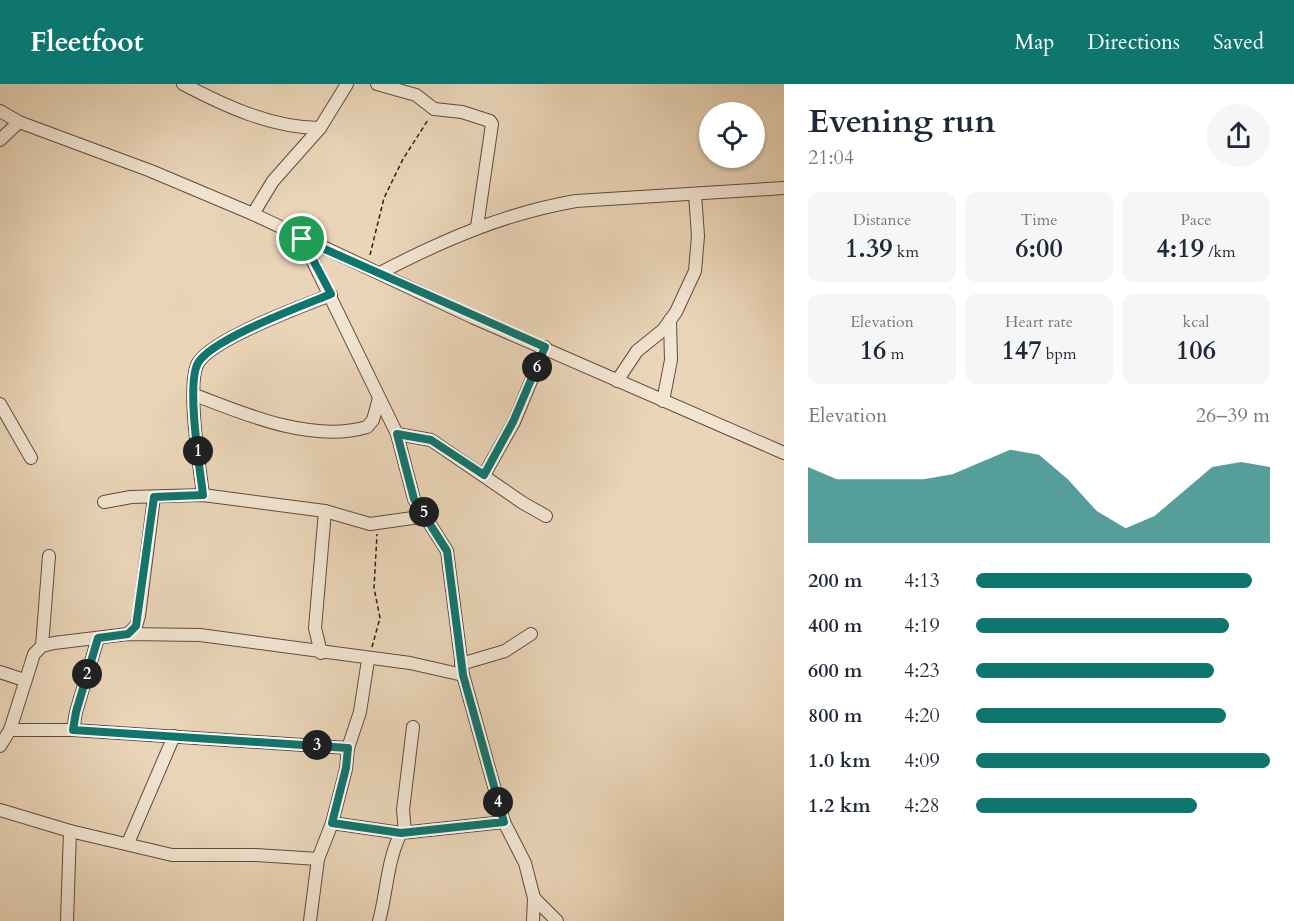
<!DOCTYPE html>
<meta charset="utf-8">
<style>
body{margin:0;font-family:Cardo,serif;background:#f6f6f7;color:#1f2937;height:100vh;display:flex;flex-direction:column;font-size:22px;white-space:nowrap}
*{box-sizing:border-box;margin:0}
p{font-size:20px;color:#747a83}
.icon{flex:none;width:33px;height:33px;fill:none;stroke:currentColor;stroke-width:2;stroke-linecap:round;stroke-linejoin:round}
.map{position:relative;flex:1;overflow:hidden}
.sheet{display:flex;flex-direction:column;background:#fff;width:510px}
.sheet>*{flex:none}
.fabs{position:absolute;left:699px;top:18px;display:grid;gap:12px}
.fabs a{display:grid;place-items:center;width:66px;height:66px;border-radius:50%;background:#fff;box-shadow:0 2px 4px #0004;font-size:30px}
.pin{position:absolute;display:grid;place-items:center;width:51px;height:51px;color:#fff;margin:-26px;border:3px solid #fff;border-radius:50%;box-shadow:0 2px 6px #0007}
.km{position:absolute;width:30px;height:30px;margin:-15px;border-radius:50%;background:#222;color:#fff;font-size:16px;line-height:30px;text-align:center}
.round{display:grid;place-items:center;flex:none;width:63px;height:63px;border-radius:32px;background:#f6f6f7}
.headline{display:flex;align-items:center;justify-content:space-between;height:102px;padding:0 24px}
h1{font-size:33px;font-weight:700;line-height:45px}
.figures{display:grid;grid-template-columns:repeat(3,1fr);gap:9px;height:102px;padding:6px 24px}
.figures div{display:grid;align-content:center;border-radius:12px;background:#f6f6f7;text-align:center}
.figures b{font-size:26px;font-weight:700}
.figures small{font-size:16px;font-weight:400}
.figures p{font-size:16px}
.chart{height:168px;padding:12px 24px}
.chart p{display:flex;justify-content:space-between}
.chart svg{width:100%;height:108px;margin-top:6px;fill:#0f766e;opacity:.7}
ul{padding:0 24px;list-style:none;font-size:20px}
li{display:grid;grid-template-columns:96px 72px 1fr;align-items:center;height:45px}
li i{height:15px;border-radius:8px;background:#0f766e}
header{display:flex;align-items:center;gap:36px;box-sizing:border-box;height:84px;padding:0 30px;background:#0f766e;color:#fff}
header strong{font-size:28px}
nav{display:flex;gap:33px;margin-inline-start:auto;font-size:21px}
main{display:flex;flex:1;min-height:0}
.map>svg:first-child{display:block}
.lines{fill:none;stroke-linecap:round;stroke-linejoin:round}
.minor-casing{stroke:#604c3d;stroke-width:14}
.path{stroke:#321f14;stroke-width:1.5;stroke-dasharray:4.5 3;stroke-linecap:butt}
.minor{stroke:#f1e4d1;stroke-width:12}
.route-casing{stroke:#fff;stroke-width:12}
.route{stroke:#0f766e;stroke-width:8}
</style>
<header>
<strong>Fleetfoot</strong>
<nav><a>Map</a><a>Directions</a><a>Saved</a></nav>
</header>
<main>
<div class="map">
<svg width="784" height="837" viewBox="0 0 784 837">
<rect width="100%" height="100%" fill="#ead5b8"/>
<filter id="stains"><feTurbulence type="fractalNoise" baseFrequency=".00333" numOctaves="4"/><feColorMatrix values="0 0 0 0 .2 0 0 0 0 .09 0 0 0 0 .02 0 0 0 .5 -.17"/></filter>
<radialGradient id="worn" r=".72"><stop offset=".6" stop-color="#630" stop-opacity="0"/><stop offset="1" stop-color="#630" stop-opacity=".3"/></radialGradient>
<g class="lines">
<defs>
<g id="minor">
<path d="M183 0C225 22 272 44 320 44"/>
<polyline points="377,0 416,11 434,25 462,28 490,37 492,40 477,143"/>
<polyline points="0,27 19,38 151,87 253,130 472,233 784,369"/>
<polyline points="0,56 19,38"/>
<polyline points="253,130 273,97 320,44 347,0"/>
<polyline points="302,155 397,350 414,415 447,467 463,591 504,738 525,779 534,814 533,837"/>
<path d="M380 189C443 156 506 129 576 117L784 104"/>
<polyline points="617,297 637,267 663,246 676,228 695,187 698,152 695,110"/>
<path d="M195 311C246 331 313 359 367 343L373 336 379 314"/>
<polyline points="663,317 671,276 670,236"/>
<polyline points="0,320 31,374"/>
<polyline points="397,350 431,356 523,419 546,432"/>
<polyline points="484,391 514,338 545,263"/>
<path d="M203 411C200 385 186 300 198 279 212 255 302 222 331 211"/>
<polyline points="104,418 131,413 203,411 325,427 370,440 427,432"/>
<polyline points="128,550 136,542 139,532 154,413"/>
<polyline points="42,562 49,472"/>
<polyline points="321,569 315,544 325,427"/>
<polyline points="461,580 505,567 531,550"/>
<polyline points="0,588 24,596"/>
<polyline points="10,646 73,646 348,664"/>
<polyline points="73,646 76,628 98,554"/>
<polyline points="0,662 10,646 34,570 42,562 54,559 128,550 200,551 410,579 463,591"/>
<polyline points="0,726 70,747 172,771 256,771 318,775"/>
<polyline points="332,739 401,749"/>
<polyline points="405,748 403,726 413,643"/>
<polyline points="128,759 174,652"/>
<polyline points="534,814 557,837"/>
<polyline points="67,837 70,747"/>
<polyline points="310,837 318,775 332,739 346,685 348,664 360,628 368,576"/>
<path d="M379 837C387 808 387 776 401 749L504 738"/>
</g>
</defs>
<use href="#minor" class="minor-casing"/>
<g class="path">
<polyline points="370,171 384,114 403,75 428,36"/>
<polyline points="372,563 380,534 374,504 377,450"/>
</g>
<use href="#minor" class="minor"/>
</g>
<g class="lines">
<defs>
<path id="route" d="M302 155 545 263 513 338 484 391 431 356 397 350 414 415 447 467 463 591 504 738 401 749 332 739 346 684 348 664 73 646 76 628 98 554 128 550 136 542 154 413 203 411C200 385 186 300 198 279 212 255 302 222 331 210Z"/>
</defs>
<use href="#route" class="route-casing"/>
<use href="#route" class="route"/>
</g>
<rect width="100%" height="100%" filter="url(#stains)"/>
<rect width="100%" height="100%" fill="url(#worn)"/>
</svg>
<div class="fabs">
<a><svg class="icon" aria-label="locate" viewBox="0 0 24 24"><circle cx="12" cy="12" r="6"/><path d="M12 2v4M12 18v4M2 12h4M18 12h4"/></svg></a>
</div>
<div class="pin" style="left:302px;top:155px;background:#1e9e55"><svg class="icon" aria-label="arrive" viewBox="0 0 24 24"><path d="M6 21V4h12l-3 4 3 4H6"/></svg></div>
<b class="km" style="left:198px;top:367px">1</b>
<b class="km" style="left:87px;top:590px">2</b>
<b class="km" style="left:317px;top:661px">3</b>
<b class="km" style="left:498px;top:718px">4</b>
<b class="km" style="left:424px;top:428px">5</b>
<b class="km" style="left:537px;top:283px">6</b>
</div>
<section class="sheet">
<div class="headline"><div><h1>Evening run</h1><p>21:04</p></div><a class="round"><svg class="icon" aria-label="share" viewBox="0 0 24 24"><path d="M12 15V3M7 8l5-5 5 5M5 13v7h14v-7"/></svg></a></div>
<div class="figures">
<div><p>Distance</p><b>1.39<small> km</small></b></div>
<div><p>Time</p><b>6:00</b></div>
<div><p>Pace</p><b>4:19<small> /km</small></b></div>
</div>
<div class="figures">
<div><p>Elevation</p><b>16<small> m</small></b></div>
<div><p>Heart rate</p><b>147<small> bpm</small></b></div>
<div><p>kcal</p><b>106</b></div>
</div>
<div class="chart"><p><span>Elevation</span>26–39 m</p>
<svg viewBox="0 0 160 44" preserveAspectRatio="none"><path d="M0 44V13L10 18L20 18L30 18L40 18L50 16L60 11L70 6L80 8L90 18L100 31L110 38L120 33L130 23L140 13L150 11L160 13V44z"/></svg>
</div>
<ul>
<li><b>200 m</b>4:13<i style="width:94%"></i></li>
<li><b>400 m</b>4:19<i style="width:86%"></i></li>
<li><b>600 m</b>4:23<i style="width:81%"></i></li>
<li><b>800 m</b>4:20<i style="width:85%"></i></li>
<li><b>1.0 km</b>4:09<i style="width:100%"></i></li>
<li><b>1.2 km</b>4:28<i style="width:75%"></i></li>
</ul>
</section>
</main>
